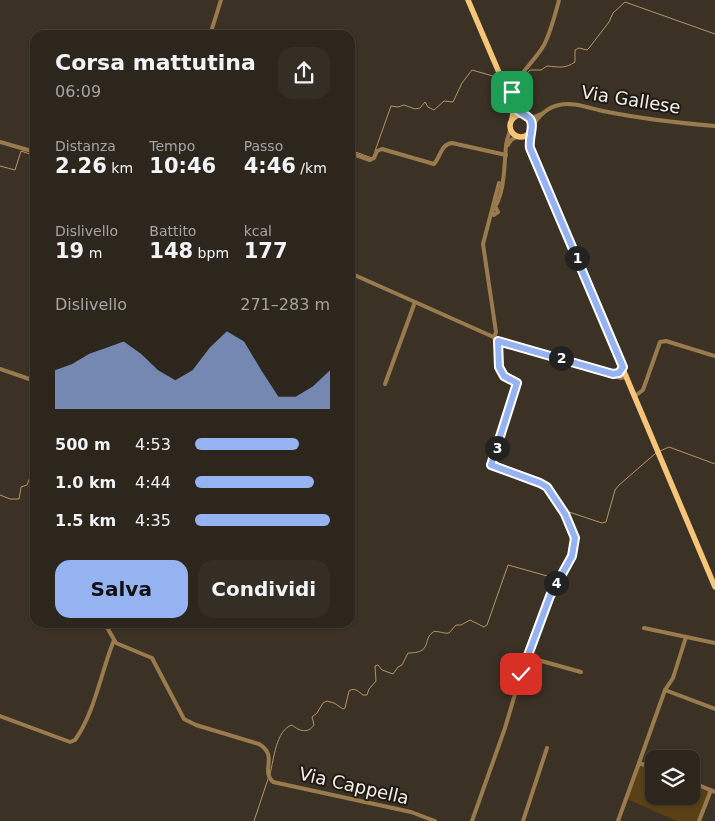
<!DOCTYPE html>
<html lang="it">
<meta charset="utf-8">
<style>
body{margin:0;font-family:"DejaVu Sans",sans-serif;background:#342e25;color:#f1f3f6;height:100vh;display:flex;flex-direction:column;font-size:19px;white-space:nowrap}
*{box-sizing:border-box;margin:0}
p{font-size:16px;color:#a6a5a3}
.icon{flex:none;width:28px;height:28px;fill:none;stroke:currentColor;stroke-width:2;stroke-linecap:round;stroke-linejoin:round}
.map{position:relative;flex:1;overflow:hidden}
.panel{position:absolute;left:30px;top:30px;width:325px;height:598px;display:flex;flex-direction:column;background:#2c261c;border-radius:15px;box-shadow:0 1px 4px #0004,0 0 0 1px #48433b}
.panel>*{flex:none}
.buttons{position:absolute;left:645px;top:750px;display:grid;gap:10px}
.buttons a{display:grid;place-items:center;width:55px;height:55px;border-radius:10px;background:#2c261c;box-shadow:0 1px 4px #0004,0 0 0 1px #48433b;font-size:25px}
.pin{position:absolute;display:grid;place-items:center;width:42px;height:42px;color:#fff;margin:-21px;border-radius:10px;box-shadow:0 2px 8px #0006}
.km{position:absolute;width:25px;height:25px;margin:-12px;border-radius:50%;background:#222;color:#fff;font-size:14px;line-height:25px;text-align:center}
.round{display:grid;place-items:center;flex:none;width:52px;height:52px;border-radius:15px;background:#342e25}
.head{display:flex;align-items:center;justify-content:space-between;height:85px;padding:0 25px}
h1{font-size:22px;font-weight:600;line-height:38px}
.stats{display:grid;grid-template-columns:repeat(3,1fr);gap:8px;height:85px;padding:5px 25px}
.stats div{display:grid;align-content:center}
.stats b{font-size:21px;font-weight:600}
.stats small{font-size:14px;font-weight:400}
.stats p{font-size:14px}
.chart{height:140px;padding:10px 25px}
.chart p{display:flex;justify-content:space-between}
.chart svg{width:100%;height:90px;margin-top:5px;fill:#95b2f1;opacity:.7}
.action{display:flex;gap:10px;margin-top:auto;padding:10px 25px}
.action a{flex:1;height:58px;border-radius:15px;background:#95b2f1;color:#111;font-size:20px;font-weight:600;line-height:58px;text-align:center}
.action a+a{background:#342e25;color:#f1f3f6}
ul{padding:0 25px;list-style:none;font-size:16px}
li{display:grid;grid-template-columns:80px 60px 1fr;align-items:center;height:38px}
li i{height:12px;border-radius:6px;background:#95b2f1}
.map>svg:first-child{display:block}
.pitch{fill:#5a4014}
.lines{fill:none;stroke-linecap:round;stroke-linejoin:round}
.stream{stroke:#b59561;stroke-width:1}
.minor{stroke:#9a7b4e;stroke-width:4}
.major{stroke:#f7c579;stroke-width:5.5}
.route-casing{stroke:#fff;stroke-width:10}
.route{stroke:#95b2f1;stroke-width:6}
.labels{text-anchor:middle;stroke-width:4;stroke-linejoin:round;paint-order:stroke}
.street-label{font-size:18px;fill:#f5efe6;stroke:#1f1a14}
</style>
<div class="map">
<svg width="715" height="821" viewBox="0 0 715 821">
<rect width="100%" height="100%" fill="#3b3225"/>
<polygon class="pitch" points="640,763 645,765 647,763 654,768 654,796 691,796 691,783 711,792 698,821 677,821 627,799"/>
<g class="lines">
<g class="stream">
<path d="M522 79 530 70H541L547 66C559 67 565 69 575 62V50L579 48 587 50 589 48 609 22 613 13 625 2 715 34"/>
<polyline points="350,150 372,158"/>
<polyline points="375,151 391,106 398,107 404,105 415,109 420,108 425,102 428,107 434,110 444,101 453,102 462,83 472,70 493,76 499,79"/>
<polyline points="0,166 15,170 21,151 35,156"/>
<polyline points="660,451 669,447 715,464"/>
<polyline points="0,495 10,499 19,499 21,487 27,485 30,477 35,472"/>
<polyline points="566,511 602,523 606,522 615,490 619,485 656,453"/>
<path d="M270 774C274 759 276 730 292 725 299 731 308 734 314 725L312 717 317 713 323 703 327 701 334 703 343 709 345 708 349 691C355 687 359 692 363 695H367L369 689 376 681 375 666 378 665 382 670 393 674 398 667 402 665 408 653C433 653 422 640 433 632 436 630 444 634 449 633L456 625H461L470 620 484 627 487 625 508 565 551 577 554 576C566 565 574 548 569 531 567 524 562 519 562 512"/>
<polyline points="254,821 268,779"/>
</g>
<g class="minor">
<polyline points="210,35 221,0"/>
<polyline points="505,89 512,81 518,78"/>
<path d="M512 98C513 77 534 63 544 45 551 31 555 15 559 0"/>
<polyline points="527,116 534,117 541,114"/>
<path d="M533 126C537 117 548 107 559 105 574 101 593 110 608 112 643 119 679 123 715 126"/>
<polyline points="0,142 35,152"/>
<polyline points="508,145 511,140 517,137"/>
<path d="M350 153 370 160 374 158 377 151 382 149 434 164C441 156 441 144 452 143L506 155"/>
<path d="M496 208 498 212 494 215 492 211C505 196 504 167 506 146 506 141 509 135 510 130"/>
<polyline points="350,273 498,339 621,378 627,376"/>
<polyline points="494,338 496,332 483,244 499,183"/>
<polyline points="0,369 35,381"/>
<polyline points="385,384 415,302"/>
<polyline points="635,396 643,390 660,342 666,341 715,356"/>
<path d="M104 622 116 643 152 658 184 719 196 725 259 744C279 756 260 770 273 782L411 812 435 821"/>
<polyline points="644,628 715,643"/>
<polyline points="527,657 581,672"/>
<polyline points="665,690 715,709"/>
<path d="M0 716 70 742 75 740C95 712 101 672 114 640"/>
<polyline points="654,768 639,763 665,690 673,678 686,637"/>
<polyline points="691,782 715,792"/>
<polyline points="472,821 505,728 521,674 550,596 569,562 575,542 574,533 565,514 547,487 539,483 491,465 517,383 504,376 499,367 498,339"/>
<polyline points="523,821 547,748"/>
<polyline points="618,821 639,763"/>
<polyline points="699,821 711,790"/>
</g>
<g class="major">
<polyline points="468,0 512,103 513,112 512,119"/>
<circle cx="521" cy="126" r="11"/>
<polyline points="530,134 530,149 715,587"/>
</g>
</g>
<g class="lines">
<defs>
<path id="route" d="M512 92 513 106C519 113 523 113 529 118 536 124 528 137 530 148L623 367 619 373 613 374 498 341 499 367 504 376 517 383 491 465 540 483 547 487 565 514 575 538 572 556 550 596 521 674"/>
</defs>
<use href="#route" class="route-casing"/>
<use href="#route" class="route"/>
</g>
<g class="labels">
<g class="street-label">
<text transform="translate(631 100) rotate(9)" y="6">Via Gallese</text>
<text transform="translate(354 786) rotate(13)" y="6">Via Cappella</text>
</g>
</g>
</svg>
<div class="buttons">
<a><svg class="icon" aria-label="layers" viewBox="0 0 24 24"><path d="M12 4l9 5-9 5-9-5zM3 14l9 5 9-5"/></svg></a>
</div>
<div class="pin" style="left:512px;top:92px;background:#1e9e55"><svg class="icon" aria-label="arrive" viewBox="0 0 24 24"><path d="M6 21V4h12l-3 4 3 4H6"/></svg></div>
<div class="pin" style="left:521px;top:674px;background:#d93025"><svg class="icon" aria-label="check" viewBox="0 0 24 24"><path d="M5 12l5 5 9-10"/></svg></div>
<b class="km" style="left:577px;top:258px">1</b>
<b class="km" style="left:561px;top:358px">2</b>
<b class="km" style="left:497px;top:448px">3</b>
<b class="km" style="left:556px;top:583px">4</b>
<section class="panel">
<div class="head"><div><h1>Corsa mattutina</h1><p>06:09</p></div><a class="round"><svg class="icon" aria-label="share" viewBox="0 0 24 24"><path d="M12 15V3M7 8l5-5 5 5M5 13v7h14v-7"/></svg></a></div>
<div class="stats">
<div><p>Distanza</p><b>2.26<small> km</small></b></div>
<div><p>Tempo</p><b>10:46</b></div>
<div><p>Passo</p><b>4:46<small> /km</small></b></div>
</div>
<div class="stats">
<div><p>Dislivello</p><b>19<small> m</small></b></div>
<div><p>Battito</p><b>148<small> bpm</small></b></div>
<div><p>kcal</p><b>177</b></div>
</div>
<div class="chart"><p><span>Dislivello</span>271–283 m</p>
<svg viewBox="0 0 160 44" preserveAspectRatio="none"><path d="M0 44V25L10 22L20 17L30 14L40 11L50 17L60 25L70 30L80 25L90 14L100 6L110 11L120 25L130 38L140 38L150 33L160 25V44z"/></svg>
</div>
<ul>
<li><b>500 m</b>4:53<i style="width:77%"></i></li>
<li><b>1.0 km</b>4:44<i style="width:88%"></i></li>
<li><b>1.5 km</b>4:35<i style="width:100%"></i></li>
</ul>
<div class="action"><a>Salva</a><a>Condividi</a></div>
</section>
</div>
